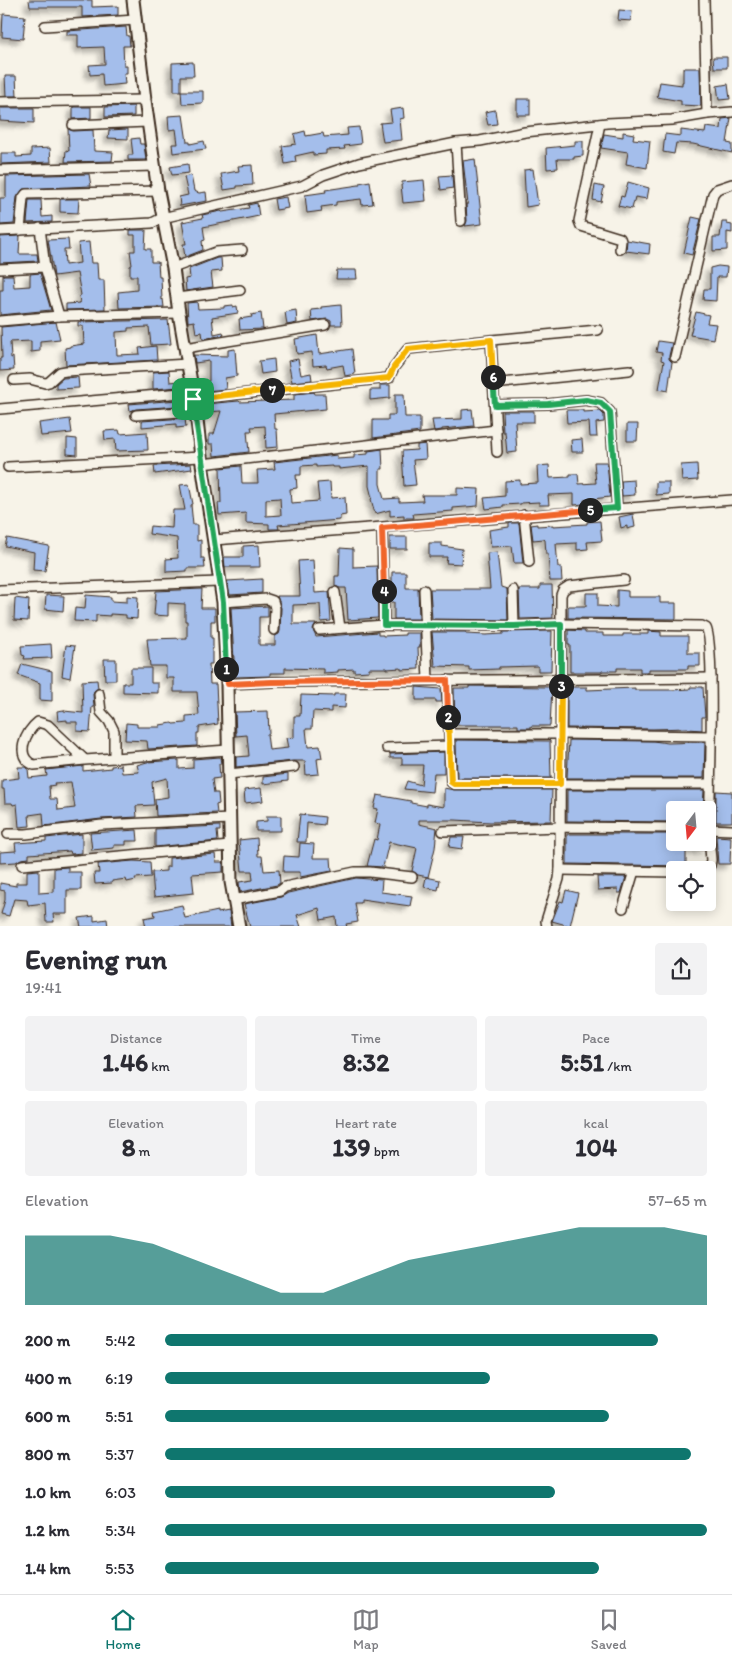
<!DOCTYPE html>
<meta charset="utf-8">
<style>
body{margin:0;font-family:Itim,sans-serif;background:#f2f2f3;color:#2b2b33;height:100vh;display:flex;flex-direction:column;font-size:19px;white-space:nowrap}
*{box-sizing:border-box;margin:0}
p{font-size:16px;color:#7c7c81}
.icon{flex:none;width:28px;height:28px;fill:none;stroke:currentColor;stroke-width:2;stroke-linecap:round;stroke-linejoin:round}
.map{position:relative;height:926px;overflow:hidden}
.details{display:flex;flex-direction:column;background:#fff;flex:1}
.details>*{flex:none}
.needle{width:32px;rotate:196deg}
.tools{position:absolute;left:666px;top:801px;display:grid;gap:10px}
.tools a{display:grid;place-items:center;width:50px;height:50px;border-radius:5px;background:#fff;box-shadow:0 2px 12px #0003;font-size:25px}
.pin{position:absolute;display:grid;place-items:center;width:42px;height:42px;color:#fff;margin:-21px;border-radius:10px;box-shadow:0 2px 8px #0006}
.km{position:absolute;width:25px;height:25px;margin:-12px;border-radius:50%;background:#222;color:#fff;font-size:14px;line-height:25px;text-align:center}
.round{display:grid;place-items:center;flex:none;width:52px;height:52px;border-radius:5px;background:#f2f2f3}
.headline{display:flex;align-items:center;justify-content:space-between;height:85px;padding:0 25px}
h1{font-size:28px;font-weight:700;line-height:38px}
.stats{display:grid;grid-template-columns:repeat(3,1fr);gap:8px;height:85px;padding:5px 25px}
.stats div{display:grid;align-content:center;border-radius:5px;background:#f2f2f3;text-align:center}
.stats b{font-size:25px;font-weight:700}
.stats small{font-size:14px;font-weight:400}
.stats p{font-size:14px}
.chart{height:140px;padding:10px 25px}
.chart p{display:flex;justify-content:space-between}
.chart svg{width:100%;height:90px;margin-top:5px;fill:#0f766e;opacity:.7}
ul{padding:0 25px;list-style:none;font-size:16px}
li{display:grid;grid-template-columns:80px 60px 1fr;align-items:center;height:38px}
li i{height:12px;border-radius:6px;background:#0f766e}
.dock{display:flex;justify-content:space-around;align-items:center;height:70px;border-top:1px solid #e1e1e2;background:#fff;font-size:14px;color:#7c7c81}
.dock a{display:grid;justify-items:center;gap:2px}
.dock .active{color:#0f766e}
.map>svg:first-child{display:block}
.building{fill:#a4beeb;stroke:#3b2a1e;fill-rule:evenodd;filter:url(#shadow)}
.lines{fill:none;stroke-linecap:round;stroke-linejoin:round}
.minor-casing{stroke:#3b2a1e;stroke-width:12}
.major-casing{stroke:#3b2a1e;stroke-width:15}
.minor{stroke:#f7f3e8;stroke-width:9}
.major{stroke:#f7f3e8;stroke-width:11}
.split-1-casing{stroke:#fff;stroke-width:10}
.split-2-casing{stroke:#fff;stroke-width:10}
.split-3-casing{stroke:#fff;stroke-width:10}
.split-4-casing{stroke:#fff;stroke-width:10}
.split-5-casing{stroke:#fff;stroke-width:10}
.split-6-casing{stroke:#fff;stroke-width:10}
.split-7-casing{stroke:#fff;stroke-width:10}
.split-8-casing{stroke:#fff;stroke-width:10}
.split-1{stroke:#22a559;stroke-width:6}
.split-2{stroke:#f0652b;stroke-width:6}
.split-3{stroke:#f5b400;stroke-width:6}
.split-4{stroke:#22a559;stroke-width:6}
.split-5{stroke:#f0652b;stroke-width:6}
.split-6{stroke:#22a559;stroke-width:6}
.split-7{stroke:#f5b400;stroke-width:6}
.split-8{stroke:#f5b400;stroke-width:6}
</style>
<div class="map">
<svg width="732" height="927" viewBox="0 0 732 927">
<defs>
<filter id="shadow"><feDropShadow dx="-4.5" dy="4.5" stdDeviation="2.5" flood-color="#0004"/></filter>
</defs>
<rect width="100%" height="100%" fill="#f7f3e8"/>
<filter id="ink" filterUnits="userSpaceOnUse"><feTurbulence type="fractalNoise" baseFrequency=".02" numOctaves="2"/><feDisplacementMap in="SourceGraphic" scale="10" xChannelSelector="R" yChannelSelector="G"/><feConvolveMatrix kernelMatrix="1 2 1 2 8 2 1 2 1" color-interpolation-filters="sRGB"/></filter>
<g filter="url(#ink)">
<g class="building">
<polygon points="29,0 92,0 92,7 118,6 118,15 82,17 82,7 30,7"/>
<polygon points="619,10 632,11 631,21 618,20"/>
<polygon points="3,14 25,16 23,39 2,37"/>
<polygon points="126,27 127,36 129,36 130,46 123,46 124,66 127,66 127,73 124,73 125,84 103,86 102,74 90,75 89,65 105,64 104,47 78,48 78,35 67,35 67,31"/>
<polygon points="713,57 727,57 727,68 714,68"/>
<polygon points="193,62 194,76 181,76 181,91 174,91 174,76 172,76 172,63"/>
<polygon points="683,68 700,68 701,106 681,105 681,101 657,97 660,82 682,85 682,82 683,82"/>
<polygon points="5,76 16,76 17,96 6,96"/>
<polygon points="728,84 730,99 719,100 717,86"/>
<polygon points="181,91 203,91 203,103 182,104"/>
<rect x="517" y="99" width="13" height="16"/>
<polygon points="134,106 134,116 105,117 105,107"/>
<polygon points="73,107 91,107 91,118 73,119"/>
<polygon points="0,108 34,108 34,123 0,121"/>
<polygon points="403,108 404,118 400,119 402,140 383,142 380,123 392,122 390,110"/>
<polygon points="495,110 497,124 488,125 485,112"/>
<polygon points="183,115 187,142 190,142 190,144 204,141 206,149 173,153 172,144 178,144 176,129 169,130 168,116"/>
<polygon points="731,118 727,143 732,144 732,153 693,144 676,143 674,154 663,152 665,134 681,136 681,130 705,133 706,127 721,129 722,119"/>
<polygon points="359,127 361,144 344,146 345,149 326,150 326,154 313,155 313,152 295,156 296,162 285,164 282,146 296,144 294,134 305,131 306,136 323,133 324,137 348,135 347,128"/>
<polygon points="68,129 73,131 93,130 94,151 113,152 112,161 65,162 66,150 69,151"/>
<polygon points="128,129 128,139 108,138 109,130"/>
<polygon points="623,132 634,134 633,139 650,141 647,168 626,164 628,152 601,148 604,134 623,137"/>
<polygon points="139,138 140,144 144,144 146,160 128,160 128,155 133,155 131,139"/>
<polygon points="575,141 583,141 583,156 574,157 574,159 557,159 558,168 547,169 546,148 575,145"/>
<polygon points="50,148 51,162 1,164 1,153 16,153 16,157 31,156 31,149"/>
<polygon points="475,159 482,224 465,226 467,221 466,204 468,204 463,161"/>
<polygon points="188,164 189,173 172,175 170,167"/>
<polygon points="252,165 253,185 237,186 237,188 224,190 221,174 239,171 238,166"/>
<polygon points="533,169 538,205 526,207 524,170"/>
<polygon points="89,174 91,186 23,189 17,197 14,224 0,225 0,198 6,198 6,176"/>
<polygon points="191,175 194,191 199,193 206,192 207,201 180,206 179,197 188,195 184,177"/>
<polygon points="452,175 453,188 441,190 439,176"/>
<polygon points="424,180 426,201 403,203 401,185 402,185 402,182"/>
<polygon points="370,181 373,204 362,205 361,199 336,202 336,205 321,207 322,211 307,213 305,195 326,192 325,190 359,185 359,183"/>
<polygon points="628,182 649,188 647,199 635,197 632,209 618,206 621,196 624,197"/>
<polygon points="595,185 604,187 601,202 593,200"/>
<polygon points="286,197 288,208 276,210 274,199"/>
<polygon points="60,199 79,199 78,213 60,212"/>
<polygon points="29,200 41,200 42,217 52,216 52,222 27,223"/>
<polygon points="257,203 259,216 203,227 205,240 202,241 203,250 185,257 183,244 186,244 182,222 203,218 202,215 221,211 222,212 249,208 248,205"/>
<polygon points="692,217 701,219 692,255 684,253"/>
<polygon points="722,222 727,222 727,224 732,225 732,233 727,232 727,250 713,251 713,237 720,237"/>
<polygon points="130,230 146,230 145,249 151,249 151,262 158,262 159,277 161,277 162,300 163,299 164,307 119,308 118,292 137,290 137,276 130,276 130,266 132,265 130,251 135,251 135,235 130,235"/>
<polygon points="20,236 19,254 37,254 38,261 0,263 0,237"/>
<polygon points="68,239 69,249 64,249 65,265 80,263 78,243 89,242 91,263 97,263 98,280 104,280 105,309 66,310 66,304 80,303 79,296 81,295 77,273 54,276 48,240"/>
<polygon points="627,240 650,244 649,254 626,251"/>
<polygon points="217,258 221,258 222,271 211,272 213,287 186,291 185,279 190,278 189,269"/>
<polygon points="718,266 727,267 726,277 717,277 716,301 703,300 704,289 710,289 710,268"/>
<polygon points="337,270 356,270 357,279 336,279"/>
<polygon points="40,273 51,310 0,315 0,290 3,290 3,275 13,275 14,287 30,286 30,274"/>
<polygon points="197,302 198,309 224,308 224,306 233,305 233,307 237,306 238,313 212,317 214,334 223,332 224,335 203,339 202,332 196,333 194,321 188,322 187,303"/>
<polygon points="341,305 342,325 331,325 331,321 327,319 312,321 311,310 321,309 321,307"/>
<polygon points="296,310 297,323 287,325 285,312"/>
<polygon points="696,312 709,315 707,323 716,324 713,339 690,335"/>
<polygon points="261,313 263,329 240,330 239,319 252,317 251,315"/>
<polygon points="168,320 171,344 151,345 149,327 128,328 128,331 116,332 116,335 117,355 140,354 139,348 156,346 157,360 66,365 65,348 70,347 70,346 84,344 83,326 78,326 78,322"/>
<polygon points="56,322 60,339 40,341 40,351 31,352 31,341 10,342 11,358 13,357 14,370 0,371 0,358 2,358 1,327"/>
<polygon points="317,335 319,354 352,349 355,374 345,376 343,365 327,368 326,365 313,366 312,352 297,354 295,339"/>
<polygon points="658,341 672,343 669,356 669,359 672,362 668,391 659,389 664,361 661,360 662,353 656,352"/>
<polygon points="235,349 237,376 225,378 226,389 206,391 205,382 209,381 209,361 195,363 194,355 228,356 228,350"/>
<polygon points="274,359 275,372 261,374 259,361"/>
<polygon points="298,359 301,375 311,373 312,380 292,382 288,361"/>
<polygon points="169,371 170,382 180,381 180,387 153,389 153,372"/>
<polygon points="78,377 79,388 56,389 56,384 63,378"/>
<polygon points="380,385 390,385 390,398 370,400 370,390 380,390"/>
<polygon points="314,392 315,394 325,394 326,409 274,414 275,429 277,429 278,447 266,448 265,426 251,427 252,431 247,431 249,452 214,456 213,444 209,444 209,434 214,434 221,411 205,412 205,404 239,401 240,402 294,400 294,394"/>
<polygon points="395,394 404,394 405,417 420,417 420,432 373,438 373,420 388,420 388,415 395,415"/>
<polygon points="178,400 179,406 136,409 130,411 129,404"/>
<polygon points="472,409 474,426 442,429 442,430 434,431 432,420 462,419 462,410"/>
<polygon points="566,410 583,410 583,412 600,411 604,415 604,422 596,423 597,437 590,437 589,422 567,423"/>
<polygon points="502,411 534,411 534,422 515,422 517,452 507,453 505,432 503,432"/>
<polygon points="185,418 186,427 176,428 176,424 142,427 142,421"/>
<polygon points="70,419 72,433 41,436 39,423"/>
<polygon points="627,424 638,424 637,441 627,441"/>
<polygon points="119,430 120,434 147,432 148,450 116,451 115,439 105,440 104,431"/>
<polygon points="67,438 77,439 77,455 67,454"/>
<polygon points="582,439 583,452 572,452 571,440"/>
<polygon points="425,444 426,459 413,460 416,485 404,486 402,451 417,450 417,445"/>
<path d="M382 449 383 469H380V484L384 499 399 498V502L423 501 422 495H457V488L479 489 478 506 453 508V511L413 514 414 518H404V515L390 516V510L375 514 371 499 372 498 369 486V466L339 469V467H332V466L316 467V465L301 466V475H296L297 488 290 489 291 503 319 501 317 483 330 482 331 498 345 497 346 515 340 516V520L278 525 279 529H269V524L246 523V513L219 515 218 503H221L220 468 241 466 242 483H258L257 470 275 469 274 462 337 455V459L354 458V455L368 454V451ZM280 498 281 515 266 516V499Z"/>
<polygon points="594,462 607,462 610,497 584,500 584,504 574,505 574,494 548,495 549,505 539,505 539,502 521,503 521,504 503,505 503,507 486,509 484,498 505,496 505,481 520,480 520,484 538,483 537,466 549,465 550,478 570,477 570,474 578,474 579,484 596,483"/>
<polygon points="191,464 192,469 155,474 154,466"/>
<polygon points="697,464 698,480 682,481 681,465"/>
<polygon points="634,480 635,495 622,496 621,481"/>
<polygon points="656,482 669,482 669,494 656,495"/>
<polygon points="189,484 193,504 191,505 193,525 197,525 197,541 201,540 201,558 204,558 205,568 187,568 187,571 166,572 166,559 178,558 177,538 149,534 150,526 172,528 173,510 185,510 180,485"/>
<polygon points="633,514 635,527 627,529 627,526 621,528 619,517"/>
<polygon points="600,521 602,541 587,542 588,549 577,550 577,543 556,544 558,567 561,567 562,581 550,581 548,554 546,554 545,540 544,539 533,540 531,525 537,524 537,526 553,525 553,526 587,524 587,522"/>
<polygon points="509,523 519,523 523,563 514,563 512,546 491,547 489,530 509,527"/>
<rect x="390" y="537" width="17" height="12"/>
<polygon points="7,538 49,546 45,571 33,570 34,552 5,546"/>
<polygon points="429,543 442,543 442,546 462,549 461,564 446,563 447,557 429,557"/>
<polygon points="259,545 260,567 225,567 224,557 243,557 243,546"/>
<polygon points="340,548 353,549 353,567 377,566 378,618 348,620 346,588 340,588 335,586 335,576 339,576"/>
<polygon points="497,552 501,587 507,589 508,620 432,619 430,589 490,589 487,553"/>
<polygon points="313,560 315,593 329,592 331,621 321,622 320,604 293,605 293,624 316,624 313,630 316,637 378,632 378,635 383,635 383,636 405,635 405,633 420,633 420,647 418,647 419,669 401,670 401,668 387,669 387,668 369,668 369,671 354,672 354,669 338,670 338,672 323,673 323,669 285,668 285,673 270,673 270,676 235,677 231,608 268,606 268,617 259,617 259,645 275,645 275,636 279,634 280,631 281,608 277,596 300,596 298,561"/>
<polygon points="392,572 406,572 406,588 418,588 419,619 394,619 394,602 390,602 389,587 392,587"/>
<polygon points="262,579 262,593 230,595 227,581"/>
<polygon points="540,585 552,585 553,618 520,619 519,589 540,589"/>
<polygon points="202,589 201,608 215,608 215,621 211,621 211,638 213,638 213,649 212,649 212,664 209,664 210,684 216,684 218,724 199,727 199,733 197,733 197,746 148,749 147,741 125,740 126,723 137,724 137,727 160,727 160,725 172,723 173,724 186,723 186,716 199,715 197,692 174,692 174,678 166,678 166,666 150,666 147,639 187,638 187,621 185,621 185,604 168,603 168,616 154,615 156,591"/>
<polygon points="617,590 628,591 628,597 660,597 660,603 676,603 676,619 568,618 568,606 586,606 586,593 598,593 598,606 617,607"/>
<polygon points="46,595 64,596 63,611 45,609"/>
<polygon points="86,595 111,597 111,601 127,602 127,596 138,597 137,619 126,618 126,615 110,614 110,616 96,615 96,622 74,621 75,608 85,609"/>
<polygon points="15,598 29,600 28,621 14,620"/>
<polygon points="568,630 585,631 585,633 603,633 603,636 623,636 623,634 648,634 648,631 661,632 661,636 688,636 688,653 700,653 700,666 688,666 688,669 649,669 649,672 640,672 640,668 617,668 617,671 602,671 602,672 570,672 570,645 568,645"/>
<polygon points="552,631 551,671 538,671 538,666 499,667 499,669 469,670 469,667 435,666 432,632 466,632 466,634 486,635 503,634 503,632"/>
<polygon points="51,644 52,658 24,659 25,656 22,655 21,646"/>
<polygon points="66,645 75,646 70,678 62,676"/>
<polygon points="104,659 116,659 116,680 105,680"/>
<polygon points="22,664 52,671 52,701 40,700 40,683 18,675"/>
<polygon points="131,668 151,668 151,683 158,683 158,693 123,692 123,683 131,683"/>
<polygon points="97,680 98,688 94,691 93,694 94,707 92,707 90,732 77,731 77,722 67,722 67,720 58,721 57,711 64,710 64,711 83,713 82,681"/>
<polygon points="469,686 552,687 550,726 531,726 531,728 518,728 518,725 455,725 454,688 469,688"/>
<polygon points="416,687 441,689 442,702 436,702 436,700 416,700"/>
<polygon points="567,687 587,687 587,690 635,688 635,690 671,690 690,689 690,687 703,687 705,717 702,717 702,730 688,729 688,728 653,729 567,728"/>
<polygon points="334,694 346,694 345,708 331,707 331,712 313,711 312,729 306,729 308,747 320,746 322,758 317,759 319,774 306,775 305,761 293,761 236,767 236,757 249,756 247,735 236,736 235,712 268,711 269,734 267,734 269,750 288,748 286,738 294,737 294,716 300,716 301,695 334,696"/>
<polygon points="456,740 550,741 551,778 457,778"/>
<polygon points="569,740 653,741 668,743 705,742 704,778 567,778"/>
<polygon points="444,752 444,773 434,773 432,792 404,789 407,781 421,785 423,765 402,765 402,758 390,758 390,754"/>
<path d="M220 757 221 764H219L220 778 212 779 214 793H218L219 804 216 805 217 813 156 816 155 799 168 797 167 778 152 782 154 805 136 806 137 817 101 819 44 826 43 813 29 815 30 826 19 827 17 804 13 805 12 803H5L4 789H2V780L19 778 18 767H25L28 769 29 778 47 776 46 770 83 766V771L111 768V766L121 765 122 773 139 772 137 765 147 762 179 760V769L193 768V759ZM71 782 75 808 58 810 57 799H50L49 786 55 785 54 783Z"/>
<polygon points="288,774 288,781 263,784 263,777"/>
<polygon points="261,788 263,801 245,803 244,790"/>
<polygon points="444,788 454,790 552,790 551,821 490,822 455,820 419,820 419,824 437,828 435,848 428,877 418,875 412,871 417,848 389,842 383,867 367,866 374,839 377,840 380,824 375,823 378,809 374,808 377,795 411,801 411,803 427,806 427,804 444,807"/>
<polygon points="567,790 704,790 703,810 675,810 675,822 567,821"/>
<polygon points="716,791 732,792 732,822 716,822"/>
<polygon points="300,814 325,817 324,825 307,823 306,842 297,842"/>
<polygon points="267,816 281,816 281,831 256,831 256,822 267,821"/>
<polygon points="220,826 220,831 217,831 218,841 155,847 155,829"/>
<polygon points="137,830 138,841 126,841 126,845 114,845 114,848 92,850 90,833"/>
<polygon points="82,834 82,853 71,854 70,851 29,854 29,858 21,859 16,862 0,863 0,852 16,851 15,843 46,841 46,838"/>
<polygon points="567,834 675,834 675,842 703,842 703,850 686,849 686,866 567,864"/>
<polygon points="716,836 731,837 730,864 718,864"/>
<polygon points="451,837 464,837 462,849 449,847"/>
<polygon points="257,838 258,856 262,856 264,871 279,870 280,883 277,885 240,892 239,882 253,880 252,871 242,871 239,840"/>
<polygon points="300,843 314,844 313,858 331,858 332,871 300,877 300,872 283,872 284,856 299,857"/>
<polygon points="215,854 216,862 223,862 223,872 192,874 194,893 154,897 152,872 166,871 166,867 169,867 169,858"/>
<polygon points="133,861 150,862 151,877 135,878 136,880 127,882 126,879 112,881 112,883 95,884 94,873 99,873 98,864"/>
<polygon points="68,867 68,872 81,872 81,890 67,890 67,914 53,914 54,922 46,922 45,903 28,905 27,900 14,899 9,916 1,914 5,900 5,891 0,890 0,883 16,886 16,883 27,883 27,871 39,870 39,893 54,892 54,868"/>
<polygon points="426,877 440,880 438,890 424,887"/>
<polygon points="597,877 626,877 621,893 618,893 618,889 598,890"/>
<polygon points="356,878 382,880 381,892 412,896 410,906 361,899 361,903 355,903 358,922 346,924 347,927 337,927 336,917 321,920 319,908 297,915 301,927 250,927 244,904 281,897 288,893"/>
<polygon points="566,890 578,893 570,926 552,921 560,901 563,902"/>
<polygon points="182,905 185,918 218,911 218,913 229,911 231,927 146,927 144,918 155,916 154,911"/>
<polygon points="94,916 94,921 107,919 108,927 81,927 79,918"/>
</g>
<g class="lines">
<defs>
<g id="minor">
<polyline points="704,0 707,114"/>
<polyline points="45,26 135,20"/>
<polyline points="0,102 145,100"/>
<polyline points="600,124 579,221 581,226 620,238 621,241 620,249"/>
<polyline points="73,125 148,122"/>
<polyline points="456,143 461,221"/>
<polyline points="0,170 155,166"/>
<polyline points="158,191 26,194 23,198 20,230 152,223 162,218 302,186 323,175 359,163 456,143 480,141 525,132 607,123 672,120 707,114 732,112"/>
<polyline points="40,228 45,267 59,316"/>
<polyline points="0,231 20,230"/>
<polyline points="173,268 216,252 242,250"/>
<polyline points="0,269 45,267"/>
<polyline points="177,298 240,290"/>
<polyline points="0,321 59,316 179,313"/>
<polyline points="185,348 325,325"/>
<polyline points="675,357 713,194 717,189 732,184"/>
<polyline points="14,380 30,379 45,383 49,382 60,372 66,371 188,364"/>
<polyline points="493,384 629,370"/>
<polyline points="193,399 389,378 394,367 408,349 491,340"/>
<polyline points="495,405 548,404 586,400 601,403 610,412 617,508"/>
<polyline points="0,409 192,392"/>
<polyline points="136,415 196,411"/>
<polyline points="497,452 491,340 598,330"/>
<polyline points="202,464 496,430"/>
<polyline points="8,467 201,457"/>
<polyline points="524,515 529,562"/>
<polyline points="382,528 384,625"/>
<polyline points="214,540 732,500"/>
<polyline points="0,590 219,582"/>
<polyline points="424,590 428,680"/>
<polyline points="513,590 514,626"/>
<polyline points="335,592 340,628"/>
<polyline points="223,602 267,599 273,601 275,608 274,630"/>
<path d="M319 630 384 625 514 626 561 624 702 626 706 628C715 640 710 799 709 826 709 837 710 849 711 860L710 865 705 870"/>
<polyline points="447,680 451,782 454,784 710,784"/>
<polyline points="227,684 273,682 711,678"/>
<polyline points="99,694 101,712 109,721 114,731 114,758"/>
<polyline points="449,734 561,734 710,736"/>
<polyline points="387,748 449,746"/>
<path d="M85 760 48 725 38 722C25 732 14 757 34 765L85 760 228 750"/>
<polyline points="229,774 294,767"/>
<polyline points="708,829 732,830"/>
<polyline points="443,831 560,827 675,828"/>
<polyline points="8,834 26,834 102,825 230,819"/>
<polyline points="22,865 230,846"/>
<polyline points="560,870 675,872"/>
<polyline points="233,900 280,891 285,887 355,872 370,872 412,877"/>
<polyline points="623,908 634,871"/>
<polyline points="547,927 546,921 559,879 560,870 561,595 563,590 569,586 624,580"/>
</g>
<polyline id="major" points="133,0 145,100 158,191 173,268 179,313 196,411 201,457 223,602 227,684 231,882 239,927"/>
</defs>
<use href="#minor" class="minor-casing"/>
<use href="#major" class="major-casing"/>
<use href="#minor" class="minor"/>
<use href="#major" class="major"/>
</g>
</g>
<g class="lines" filter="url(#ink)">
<defs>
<polyline id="split-1" points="193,399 223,602 226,669"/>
<polyline id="split-2" points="226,669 228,684 272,682 447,680 448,717"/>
<polyline id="split-3" points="448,717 451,782 454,784 560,784 561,686"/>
<polyline id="split-4" points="384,591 384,625 514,626 561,624 561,686"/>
<polyline id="split-5" points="384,591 382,528 590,510"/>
<polyline id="split-6" points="493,377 495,405 548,404 586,400 601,403 610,412 617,508 590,510"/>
<polyline id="split-7" points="272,390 389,378 394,367 408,349 491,340 493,377"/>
<polyline id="split-8" points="193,399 272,390"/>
</defs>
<use href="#split-1" class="split-1-casing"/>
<use href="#split-2" class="split-2-casing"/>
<use href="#split-3" class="split-3-casing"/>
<use href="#split-4" class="split-4-casing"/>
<use href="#split-5" class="split-5-casing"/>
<use href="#split-6" class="split-6-casing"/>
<use href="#split-7" class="split-7-casing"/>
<use href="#split-8" class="split-8-casing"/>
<use href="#split-1" class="split-1"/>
<use href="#split-2" class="split-2"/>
<use href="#split-3" class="split-3"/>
<use href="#split-4" class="split-4"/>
<use href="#split-5" class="split-5"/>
<use href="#split-6" class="split-6"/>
<use href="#split-7" class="split-7"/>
<use href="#split-8" class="split-8"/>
</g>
</svg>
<div class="tools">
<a><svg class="needle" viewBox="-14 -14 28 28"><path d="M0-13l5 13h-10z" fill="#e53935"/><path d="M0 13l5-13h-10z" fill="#7c7c81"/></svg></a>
<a><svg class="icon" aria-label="locate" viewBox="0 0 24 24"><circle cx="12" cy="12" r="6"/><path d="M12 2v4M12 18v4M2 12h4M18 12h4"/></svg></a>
</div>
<div class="pin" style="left:193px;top:399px;background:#1e9e55"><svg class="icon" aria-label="arrive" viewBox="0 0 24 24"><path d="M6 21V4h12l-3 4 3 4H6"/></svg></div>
<b class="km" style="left:226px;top:669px">1</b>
<b class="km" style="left:448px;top:717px">2</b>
<b class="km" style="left:561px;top:686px">3</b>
<b class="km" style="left:384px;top:591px">4</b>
<b class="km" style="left:590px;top:510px">5</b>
<b class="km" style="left:493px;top:377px">6</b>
<b class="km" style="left:272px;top:390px">7</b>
</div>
<section class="details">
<div class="headline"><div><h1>Evening run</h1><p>19:41</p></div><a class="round"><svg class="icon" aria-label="share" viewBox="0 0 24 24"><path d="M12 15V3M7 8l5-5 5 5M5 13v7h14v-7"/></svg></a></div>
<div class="stats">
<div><p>Distance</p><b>1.46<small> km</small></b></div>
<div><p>Time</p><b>8:32</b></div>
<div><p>Pace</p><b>5:51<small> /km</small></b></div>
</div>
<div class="stats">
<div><p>Elevation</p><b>8<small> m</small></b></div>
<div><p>Heart rate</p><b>139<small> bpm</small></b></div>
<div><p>kcal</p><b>104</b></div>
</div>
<div class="chart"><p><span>Elevation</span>57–65 m</p>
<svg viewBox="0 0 160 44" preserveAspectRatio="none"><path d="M0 44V10L10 10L20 10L30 14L40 22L50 30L60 38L70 38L80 30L90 22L100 18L110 14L120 10L130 6L140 6L150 6L160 10V44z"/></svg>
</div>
<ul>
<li><b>200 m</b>5:42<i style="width:91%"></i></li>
<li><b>400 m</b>6:19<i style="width:60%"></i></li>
<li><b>600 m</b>5:51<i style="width:82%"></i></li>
<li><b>800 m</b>5:37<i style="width:97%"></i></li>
<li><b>1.0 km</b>6:03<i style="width:72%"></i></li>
<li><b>1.2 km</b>5:34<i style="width:100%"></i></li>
<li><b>1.4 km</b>5:53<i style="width:80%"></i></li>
</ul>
</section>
<nav class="dock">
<a class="active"><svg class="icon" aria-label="home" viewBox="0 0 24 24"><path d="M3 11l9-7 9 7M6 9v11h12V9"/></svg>Home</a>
<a><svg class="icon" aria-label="map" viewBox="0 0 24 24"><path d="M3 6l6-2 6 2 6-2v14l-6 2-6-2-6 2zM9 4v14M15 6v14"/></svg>Map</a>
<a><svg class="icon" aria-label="saved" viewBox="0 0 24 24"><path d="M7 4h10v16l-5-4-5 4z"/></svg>Saved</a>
</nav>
